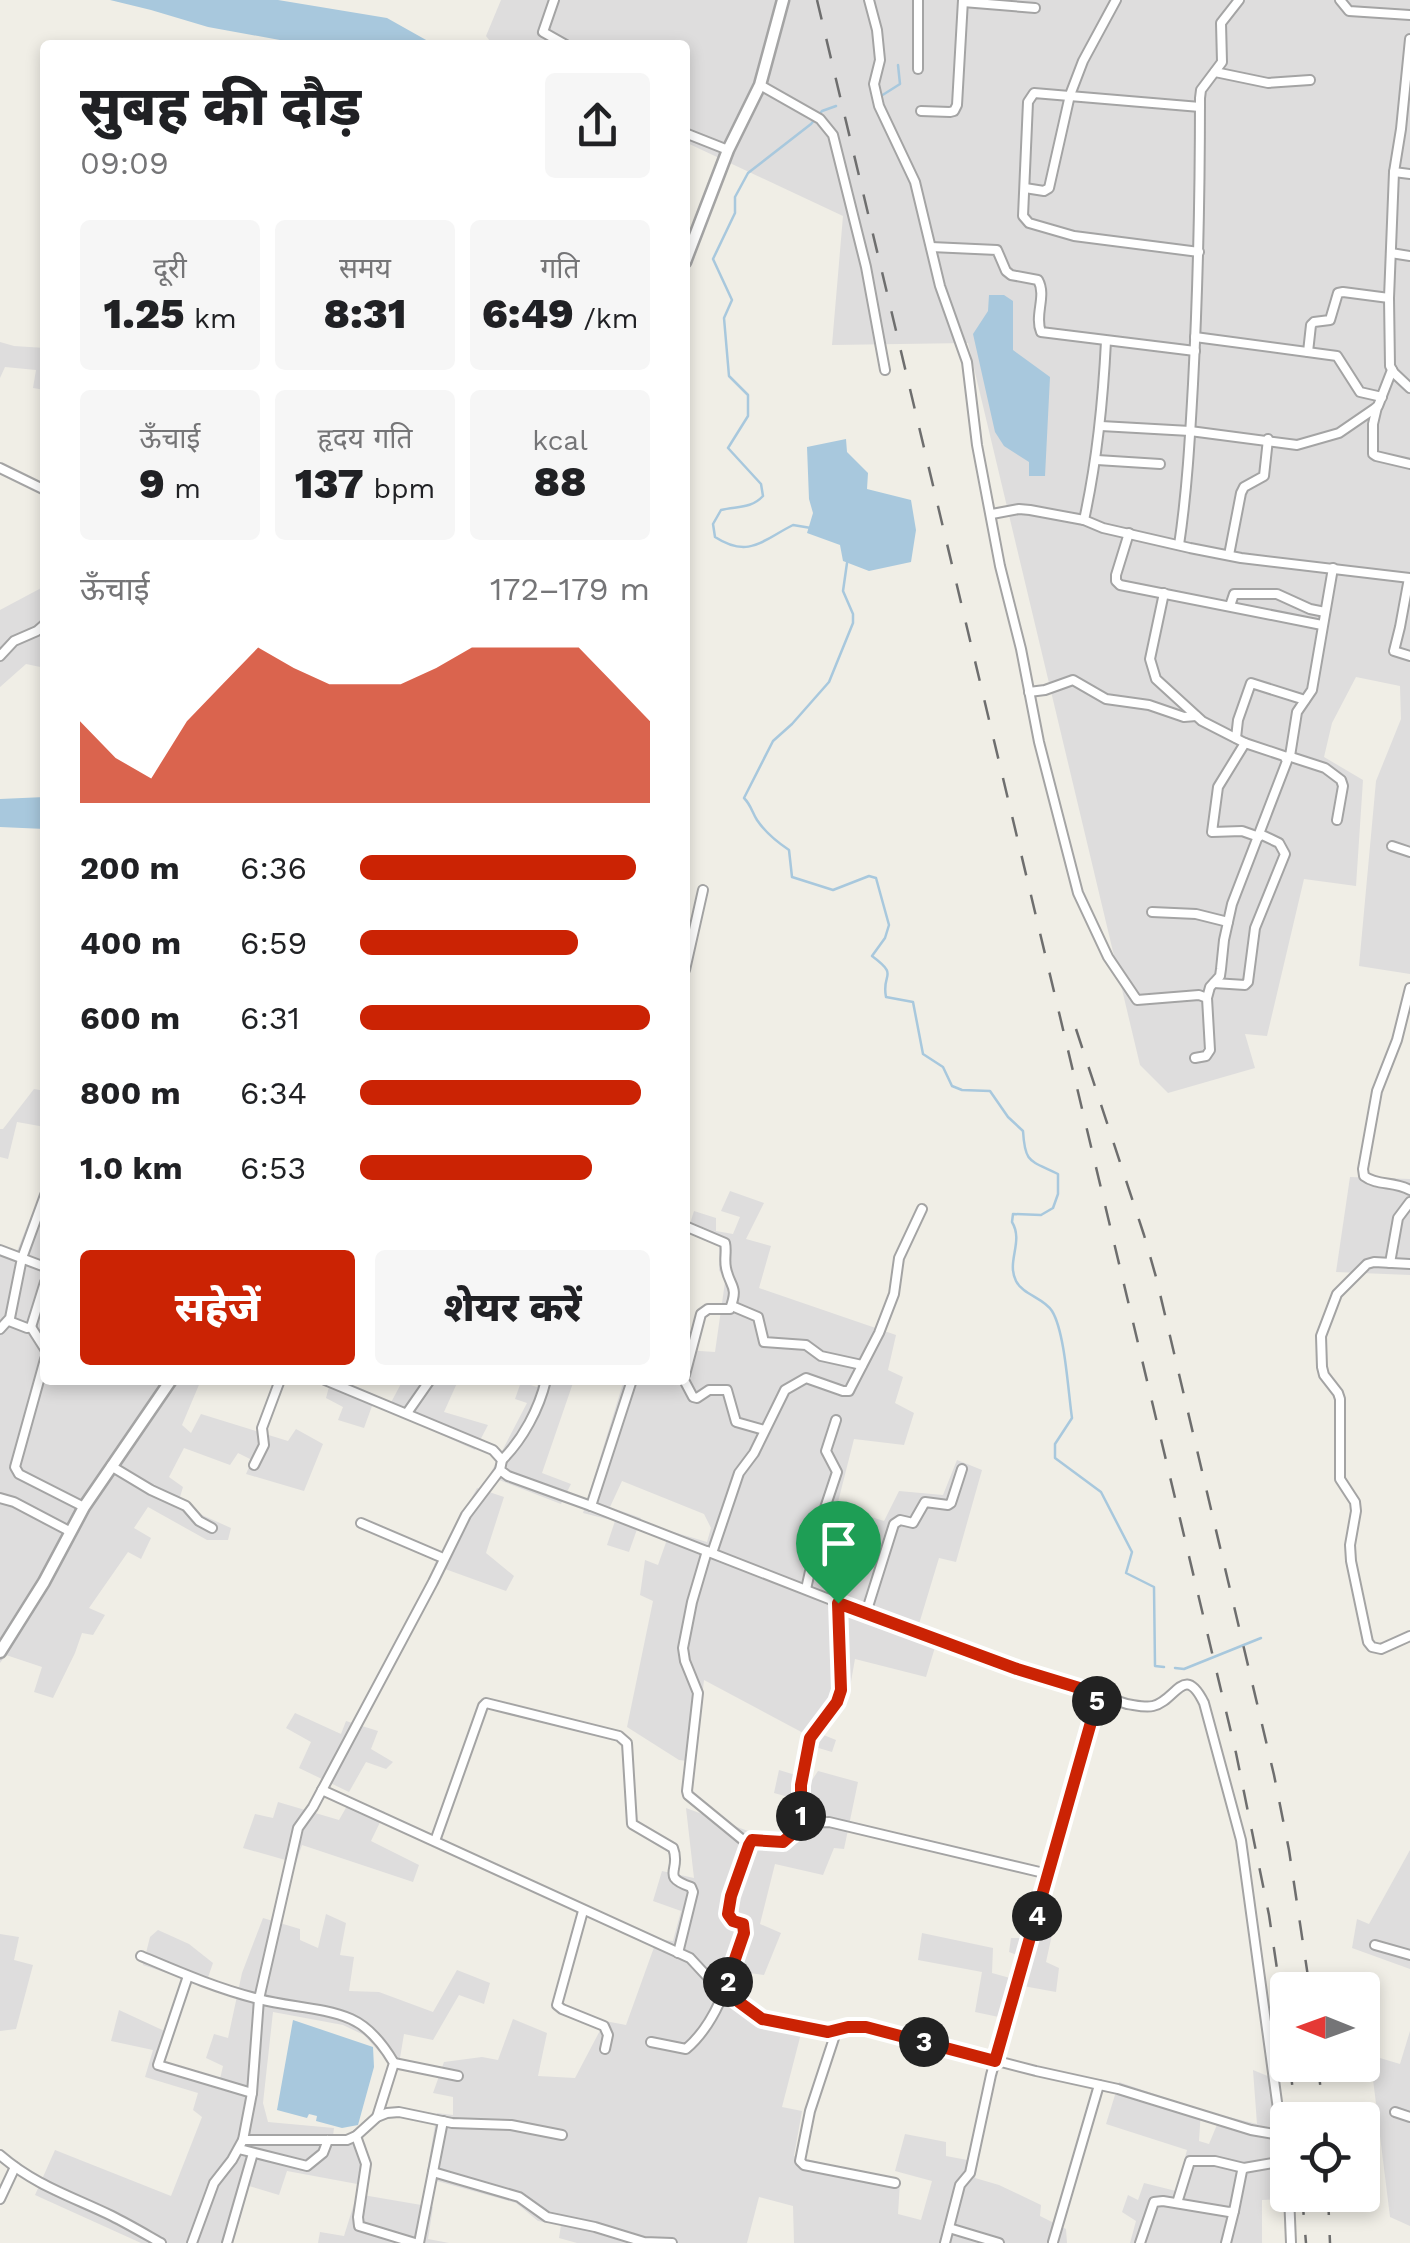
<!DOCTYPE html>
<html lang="hi">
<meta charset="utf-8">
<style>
body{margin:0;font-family:"Work Sans","Noto Sans Devanagari",sans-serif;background:#f6f6f6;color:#202124;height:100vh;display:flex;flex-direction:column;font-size:38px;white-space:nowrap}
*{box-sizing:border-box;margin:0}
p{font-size:32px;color:#757577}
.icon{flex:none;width:55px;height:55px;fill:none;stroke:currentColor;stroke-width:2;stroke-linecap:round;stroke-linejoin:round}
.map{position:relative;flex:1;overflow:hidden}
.sheet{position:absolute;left:40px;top:40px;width:650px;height:1345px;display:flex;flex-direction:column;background:#fff;border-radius:10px;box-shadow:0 5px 15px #0003}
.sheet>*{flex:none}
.needle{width:65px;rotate:271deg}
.fabs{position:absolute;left:1270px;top:1972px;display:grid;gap:20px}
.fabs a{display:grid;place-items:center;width:110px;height:110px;border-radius:10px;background:#fff;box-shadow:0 5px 15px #0003;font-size:50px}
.pin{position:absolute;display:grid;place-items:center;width:85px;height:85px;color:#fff;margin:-102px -42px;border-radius:50% 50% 50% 0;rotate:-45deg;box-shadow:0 0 10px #0007}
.pin .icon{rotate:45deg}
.km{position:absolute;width:50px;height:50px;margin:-25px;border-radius:50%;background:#222;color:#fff;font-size:28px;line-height:50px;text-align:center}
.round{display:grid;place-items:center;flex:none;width:105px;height:105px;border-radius:10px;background:#f6f6f6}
.head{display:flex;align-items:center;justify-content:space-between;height:170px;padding:0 40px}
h1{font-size:55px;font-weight:800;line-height:75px}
.figures{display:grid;grid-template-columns:repeat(3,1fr);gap:15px;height:170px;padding:10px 40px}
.figures div{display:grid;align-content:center;border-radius:10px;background:#f6f6f6;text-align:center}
.figures b{font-size:42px;font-weight:800}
.figures small{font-size:28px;font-weight:400}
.figures p{font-size:28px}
.chart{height:280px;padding:20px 40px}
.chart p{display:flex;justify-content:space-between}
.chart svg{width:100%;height:180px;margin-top:10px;fill:#cb2304;opacity:.7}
.action{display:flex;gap:20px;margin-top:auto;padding:20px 40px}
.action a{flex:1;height:115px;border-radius:10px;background:#cb2304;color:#fff;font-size:40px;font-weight:800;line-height:115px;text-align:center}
.action a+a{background:#f6f6f6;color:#202124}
ul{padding:0 40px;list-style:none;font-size:32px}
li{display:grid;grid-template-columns:160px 120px 1fr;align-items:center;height:75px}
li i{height:25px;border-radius:12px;background:#cb2304}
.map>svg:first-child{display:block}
.residential{fill:#dedddd}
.water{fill:#a8c8dd}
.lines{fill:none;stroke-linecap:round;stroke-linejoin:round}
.stream{stroke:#a8c8dd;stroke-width:2.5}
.minor-casing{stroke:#a4a4a4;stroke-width:12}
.tertiary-casing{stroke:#a4a4a4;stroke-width:15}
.minor{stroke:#fff;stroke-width:8}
.tertiary{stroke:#fff;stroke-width:10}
.rail{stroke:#6e6e6e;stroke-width:2.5;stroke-dasharray:20 20;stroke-linecap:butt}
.route-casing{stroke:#fff;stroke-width:20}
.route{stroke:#cb2304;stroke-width:12}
</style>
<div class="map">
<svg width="1410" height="2243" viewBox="0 0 1410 2243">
<rect width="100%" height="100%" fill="#f0eee6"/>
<g class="residential">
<polygon points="501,0 1410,0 1410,974 1359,966 1376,781 1401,719 1400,686 1356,677 1332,723 1324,757 1363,780 1356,886 1304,879 1267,1036 1245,1034 1255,1068 1168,1093 1140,1065 968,343 832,345 843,216 685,142 685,45 493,45 486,36"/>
<polygon points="0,342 14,346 45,348 45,390 33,388 36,370 5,367 0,378"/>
<polygon points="45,586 45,668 26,664 0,687 0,610"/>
<polygon points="34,1089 45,1091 45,1127 17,1122 8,1159 0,1157 0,1129 3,1129"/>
<polygon points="1350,1177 1410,1179 1410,1275 1336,1272"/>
<polygon points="730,1191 764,1203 746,1239 771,1246 759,1288 896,1335 888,1370 903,1377 895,1403 914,1413 904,1445 854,1439 837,1506 884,1521 899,1491 943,1495 957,1460 982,1470 956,1562 939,1558 919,1624 939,1634 926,1677 855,1659 847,1704 821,1734 836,1740 832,1752 805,1744 807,1735 704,1680 695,1762 679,1760 627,1727 653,1601 640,1595 645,1560 658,1565 670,1531 707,1542 711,1528 704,1514 622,1481 610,1507 641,1518 629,1552 607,1545 615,1521 583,1513 624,1380 685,1380 685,1350 715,1352 725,1282 719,1270 719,1246 687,1233 694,1211 716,1218 716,1231 733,1234 740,1217 721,1211"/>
<polygon points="33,1211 45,1215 45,1380 201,1380 182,1425 191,1433 201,1414 288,1441 296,1429 323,1444 304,1491 246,1474 252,1460 238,1453 230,1465 184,1448 169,1477 183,1487 180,1497 202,1515 231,1528 228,1540 207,1540 148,1507 134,1528 151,1538 141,1559 128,1552 89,1608 105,1615 93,1635 82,1633 75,1653 53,1698 34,1692 42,1667 6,1655 0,1663 0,1244 17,1251"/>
<polygon points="312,1380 342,1380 376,1395 364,1428 338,1420 343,1407 326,1398 329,1387"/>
<polygon points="403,1380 452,1380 457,1383 444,1412 488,1425 475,1450 387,1410"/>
<polygon points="539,1380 574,1380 542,1473 571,1484 561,1504 489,1476 527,1403 515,1399 521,1382 537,1387"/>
<polygon points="477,1488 504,1497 486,1553 514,1576 506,1591 434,1565"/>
<polygon points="295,1713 341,1734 346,1721 378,1731 371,1749 393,1762 386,1769 366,1762 349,1792 299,1768 311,1742 286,1728"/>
<polygon points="779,1770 812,1780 818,1771 858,1782 844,1849 834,1848 823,1875 775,1864 760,1924 781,1933 764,1975 742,1972 737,1991 768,2015 804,2022 782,2107 802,2111 794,2156 900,2182 898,2214 921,2220 932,2181 895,2171 905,2134 946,2142 946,2156 978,2162 975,2178 999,2185 1041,2205 1040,2216 1066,2229 1067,2243 794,2243 793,2206 759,2197 747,2243 577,2243 559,2238 561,2225 538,2221 516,2203 426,2178 437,2113 453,2115 453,2097 433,2093 444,2062 482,2057 498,2060 513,2019 547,2033 538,2076 575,2078 605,2021 626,2025 657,1939 673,1941 681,1911 653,1901 662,1871 694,1878 686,1808 748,1831 798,1843 814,1804 774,1793"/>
<polygon points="351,1799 385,1812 371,1841 419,1865 413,1882 302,1845 296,1863 243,1848 255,1814 273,1818 278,1802 339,1820"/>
<polygon points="1410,1850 1410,1969 1352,1948 1357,1919 1369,1924"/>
<polygon points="326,1914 346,1923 340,1955 354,1957 349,1991 379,1992 433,2012 457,1970 490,1983 484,2004 459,1995 433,2040 404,2034 400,2058 383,2056 364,2035 343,2025 273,2012 263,2103 268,2122 334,2128 333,2136 365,2143 371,2167 368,2186 287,2171 279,2195 249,2186 233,2243 141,2243 35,2195 55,2150 171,2196 202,2117 193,2110 198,2093 145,2077 153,2050 111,2041 119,2010 171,2034 163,2063 220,2079 223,2066 206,2058 214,2034 228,2038 242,1973 263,1918 300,1929 300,1940 318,1948"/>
<polygon points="1026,1924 1053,1930 1046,1962 1059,1968 1056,1992 1023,1986 1013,2020 975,2012 982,1972 918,1960 922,1933 993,1948 992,1973 1010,1978 1017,1955 1009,1952 1011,1938 1022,1938"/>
<polygon points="158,1930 189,1944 213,1963 205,1986 143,1965 150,1937"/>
<polygon points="0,1934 19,1937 14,1960 33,1965 16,2029 0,2031"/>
<polygon points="1410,2031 1410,2226 1390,2217 1370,2055 1400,2064"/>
<polygon points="1253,2070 1270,2077 1282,2199 1262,2200 1262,2243 1130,2243 1136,2221 1122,2212 1128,2195 1138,2200 1144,2183 1176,2191 1187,2150 1106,2124 1119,2082 1201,2110 1199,2141 1209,2144 1221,2115 1257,2124"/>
<polygon points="357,2194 433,2207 428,2239 449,2243 318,2243 320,2232 344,2236"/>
</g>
<g class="water">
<polygon points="110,0 278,0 387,18 435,45 307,45 208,27 151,10"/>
<polygon points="989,295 1004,295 1013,301 1013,350 1050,377 1045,476 1029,476 1029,462 1004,446 995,432 973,334 988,311"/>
<polygon points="846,439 847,452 868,473 867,489 911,500 916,530 911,562 869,571 843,561 840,545 807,533 813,513 809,499 807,447"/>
<polygon points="45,797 45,829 0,827 0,799"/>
<polygon points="293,2020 373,2047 374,2067 358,2125 342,2128 316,2121 317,2116 309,2114 307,2118 277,2110"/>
</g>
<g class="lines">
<g class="stream">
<polyline points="881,96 900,84 898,65"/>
<path d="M811 528 793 525C763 540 749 559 715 537L713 524 721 510C737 506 751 509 763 496L761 484 728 448 748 416V395L729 376 724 318 732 300 713 259 735 213V197L748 173 811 124 822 111 836 106"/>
<path d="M847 563 843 591 853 614V623L829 682 792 724 773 741 744 798C751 805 752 812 757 820 765 832 777 842 789 850L792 877 833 890 869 876 876 878 889 925 885 938 872 956C900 977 881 972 886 997L913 1002 923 1054 943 1067 952 1086 962 1090 990 1091 1008 1117 1023 1131C1025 1164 1030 1160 1058 1174V1194L1053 1208 1041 1215 1013 1214 1012 1222C1024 1242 1006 1261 1016 1281 1023 1295 1044 1298 1052 1311 1065 1332 1068 1391 1072 1418L1055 1444V1458L1101 1492 1132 1552 1126 1573 1154 1587 1155 1666 1164 1667"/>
<polyline points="1175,1668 1184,1669 1261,1638"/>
</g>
<defs>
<g id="minor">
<polyline points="554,0 543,32 566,45"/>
<polyline points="869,0 877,30 880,60 874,84 879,106 915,182 940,286 967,362 977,445 1000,566 1021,649 1039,742 1078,893 1108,957 1137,1000 1199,995 1207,998 1210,1050 1206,1056 1195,1058"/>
<polyline points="918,0 918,69"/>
<polyline points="1340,0 1349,11 1410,15"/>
<polyline points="963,2 1035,8"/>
<polyline points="1410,39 1401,129 1394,172 1389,298 1390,366 1394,373 1410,388"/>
<polyline points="1215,72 1268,83 1310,80"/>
<polyline points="760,85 820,119 833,135 866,267 885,370"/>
<polyline points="921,111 950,112 954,111 957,105 963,0"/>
<polyline points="685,133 728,150"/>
<polyline points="1394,172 1410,174"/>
<polyline points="1025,188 1044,191 1049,188 1070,95 1083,61 1116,0"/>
<path d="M931 247 997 250 1006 271 1011 275 1038 280C1047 296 1034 315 1041 332L1195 351"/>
<polyline points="1199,252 1074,236 1029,223 1023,216 1028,102 1034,93 1200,107"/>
<polyline points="1391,253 1410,256"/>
<polyline points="1195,337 1337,356 1360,392 1382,397"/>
<polyline points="1308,352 1311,325 1314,322 1330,320 1338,293 1343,292 1389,298"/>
<polyline points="1377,407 1373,424 1373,454 1376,456 1410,464"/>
<polyline points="1101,426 1190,431 1297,445 1339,433 1374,409 1378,406 1392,370"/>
<polyline points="1097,460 1160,464"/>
<polyline points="0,468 45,490"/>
<polyline points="992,514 1019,509 1030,510 1084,520 1103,528 1190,548 1241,558 1410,578"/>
<path d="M1084 520C1097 461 1103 402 1106 341"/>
<polyline points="1129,533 1116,575 1116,581 1120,585 1322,625"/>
<path d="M1179 545C1187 492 1190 438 1193 384 1198 288 1200 193 1200 98L1201 90 1222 62 1221 23 1239 0"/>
<polyline points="1229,555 1241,493 1244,487 1264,476 1268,439"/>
<polyline points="1409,578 1400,627 1394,651 1410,656"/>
<polyline points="1164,593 1150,659 1156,679 1202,721 1245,743 1284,756 1287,761 1232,904 1224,940 1221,969 1220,976 1210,987 1207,998"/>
<polyline points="1230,606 1234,594 1277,594 1310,609 1325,612"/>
<polyline points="0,656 14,641 37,631 45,624"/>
<polyline points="1029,692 1045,690 1073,680 1106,699 1149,705 1184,717 1196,716"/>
<polyline points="1236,738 1238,720 1251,683 1305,700"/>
<polyline points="1245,743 1218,787 1212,832 1242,831 1259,837"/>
<polyline points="1288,756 1325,768 1341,780 1343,786 1337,820"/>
<polyline points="1290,756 1297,712 1312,690 1333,568"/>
<polyline points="1392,846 1410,852"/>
<polyline points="1152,912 1196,914 1228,922"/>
<polyline points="685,970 703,890"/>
<polyline points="1214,983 1245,985 1248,982 1255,928 1285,854 1279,843 1260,834"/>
<path d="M1410 988 1397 1040 1377 1091 1363 1169 1364 1176C1377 1186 1394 1181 1410 1190"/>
<path d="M685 1226 725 1243C727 1251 724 1259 726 1268 730 1288 739 1285 730 1309H708L701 1314 685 1375"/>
<polyline points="0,1250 45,1267"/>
<polyline points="1390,1263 1398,1218 1410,1202"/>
<polyline points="1410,1264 1374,1262 1367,1264 1337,1294 1321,1336 1322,1367 1324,1375 1338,1393 1340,1399 1340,1479 1355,1502 1356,1511 1350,1545 1351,1561 1368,1642 1372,1647 1381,1649 1410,1636"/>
<polyline points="732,1306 758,1317 764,1342 806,1345 821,1356 862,1365"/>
<polyline points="9,1321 27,1328 31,1327 45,1282"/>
<polyline points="31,1327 45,1349"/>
<polyline points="0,1329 10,1318 22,1258 45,1195"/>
<polyline points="45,1359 15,1467 19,1474 84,1507"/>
<path d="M325 1380 493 1450 502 1460 500 1470 508 1476 591 1506 829 1599 1017 1669 1127 1704C1135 1705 1145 1708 1153 1706 1176 1701 1184 1662 1204 1703L1241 1840 1288 2182"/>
<polyline points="684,1380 693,1397 697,1398 709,1390 727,1390 736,1422 764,1430"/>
<polyline points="407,1413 430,1380"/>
<path d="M502 1460C523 1439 539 1409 546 1380"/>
<polyline points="254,1465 264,1445 262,1428 280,1380"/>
<polyline points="111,1466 151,1490 186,1506 199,1521 212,1528"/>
<polyline points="0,1498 14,1502 71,1532"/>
<polyline points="591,1506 632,1380"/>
<polyline points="361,1523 443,1558"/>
<polyline points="707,1551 692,1602 683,1648 685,1661 698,1693 687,1791 688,1795 749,1845"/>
<polyline points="712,1553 739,1473 754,1453 785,1390 806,1378 843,1391 849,1391 851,1387 879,1333 894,1294 899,1258 922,1209"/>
<polyline points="806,1589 823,1514 837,1472 826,1451 836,1420"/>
<polyline points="866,1613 894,1524 900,1520 913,1523 925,1502 948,1505 951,1503 962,1469"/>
<path d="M322 1790 690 1958 716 1986 762 2019 828 2033C841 2032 852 2026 866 2027L1036 2071 1118 2089 1251 2130 1280 2135"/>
<path d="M801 1826C800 1799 800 1764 811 1738 818 1720 836 1709 841 1690L839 1603"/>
<path d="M435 1841 483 1706 486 1703 619 1736 627 1743 632 1824 673 1848C682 1871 659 1876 691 1887L693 1892 678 1953"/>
<polyline points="583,1911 557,2005 562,2009 604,2026 608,2035 605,2049"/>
<polyline points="1375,1945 1410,1955"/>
<path d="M141 1956C179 1972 218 1989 259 1999 288 2007 323 2007 351 2019 369 2027 384 2046 394 2063L377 2117"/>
<polyline points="188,1976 158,2065 252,2093"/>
<polyline points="836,2032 810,2111 800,2161 804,2165 895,2183"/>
<path d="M651 2042 686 2049C719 2021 731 1973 744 1933L743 1924 730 1918 731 1895 752 1840 783 1842 807 1823 829 1822 1048 1874"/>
<polyline points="394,2063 458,2076"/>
<polyline points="1395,2112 1410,2117"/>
<polyline points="356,2136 366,2164 358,2217 359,2226 415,2243"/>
<polyline points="243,2140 347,2140 356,2136 377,2117 387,2113 399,2112 452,2123 511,2125 562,2135"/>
<polyline points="239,2149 307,2166 323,2153 328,2140"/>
<path d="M0 2155C36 2186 71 2196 112 2216 128 2224 145 2234 161 2243"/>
<polyline points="433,2172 519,2197 547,2217 595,2227 644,2242 672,2243"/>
<polyline points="1289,2195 1291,2243"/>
<polyline points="0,2199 15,2167"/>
<polyline points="1177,2203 1190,2161 1215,2161 1244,2168"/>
<polyline points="949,2228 999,2243"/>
<polyline points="1053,2242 1099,2085"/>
<polyline points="192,2243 214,2183 232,2160 243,2140 252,2093 259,1999 298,1828 313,1807 433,1582 466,1515 500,1470"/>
<polyline points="227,2243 253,2153"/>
<polyline points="419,2243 443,2121"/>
<polyline points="945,2243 960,2185 970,2173 991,2075 1099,1694"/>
<polyline points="1140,2243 1154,2202 1163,2201 1229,2212 1234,2211 1242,2171 1244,2168 1284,2161"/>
<polyline points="1226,2243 1234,2211"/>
</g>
<g id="tertiary">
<polyline points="685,262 728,150 760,85 783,0"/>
<polyline points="0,1652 44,1582 84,1507 171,1380"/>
</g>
</defs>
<use href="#minor" class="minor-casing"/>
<use href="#tertiary" class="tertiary-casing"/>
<use href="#minor" class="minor"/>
<use href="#tertiary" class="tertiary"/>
<g class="rail">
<polyline points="817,0 1236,1753 1269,1915 1288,2043"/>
<polyline points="1076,1029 1144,1235 1156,1277 1274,1775 1289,1850 1310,1990"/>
<polyline points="1290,2065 1296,2120"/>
<polyline points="1318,2065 1324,2120"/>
<polyline points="1302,2195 1306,2243"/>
<polyline points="1328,2195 1330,2243"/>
</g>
</g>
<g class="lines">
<defs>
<polygon id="route" points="838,1603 1017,1669 1099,1694 995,2061 866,2027 848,2027 828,2032 762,2019 724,1991 744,1933 743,1924 733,1921 728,1914 731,1896 749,1845 752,1840 783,1842 801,1826 801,1785 810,1738 837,1702 841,1690"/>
</defs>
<use href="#route" class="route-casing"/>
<use href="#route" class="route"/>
</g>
</svg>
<div class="fabs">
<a><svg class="needle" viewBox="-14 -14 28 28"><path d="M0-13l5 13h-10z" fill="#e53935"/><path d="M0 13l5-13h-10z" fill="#757577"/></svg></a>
<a><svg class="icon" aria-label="locate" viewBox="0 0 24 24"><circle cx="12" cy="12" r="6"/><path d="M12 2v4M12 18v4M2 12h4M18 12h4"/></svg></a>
</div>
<div class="pin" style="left:838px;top:1603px;background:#1e9e55"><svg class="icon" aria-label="arrive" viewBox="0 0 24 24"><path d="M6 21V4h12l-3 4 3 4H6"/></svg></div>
<b class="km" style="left:801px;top:1816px">1</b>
<b class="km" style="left:728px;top:1982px">2</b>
<b class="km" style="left:924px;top:2042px">3</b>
<b class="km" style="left:1037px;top:1916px">4</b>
<b class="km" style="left:1097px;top:1701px">5</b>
<section class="sheet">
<div class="head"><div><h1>सुबह की दौड़</h1><p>09:09</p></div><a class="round"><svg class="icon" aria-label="share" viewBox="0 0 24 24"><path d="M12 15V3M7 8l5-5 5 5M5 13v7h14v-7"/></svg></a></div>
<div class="figures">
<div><p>दूरी</p><b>1.25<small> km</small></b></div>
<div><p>समय</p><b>8:31</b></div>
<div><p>गति</p><b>6:49<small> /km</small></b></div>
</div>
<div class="figures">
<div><p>ऊँचाई</p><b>9<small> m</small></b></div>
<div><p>हृदय गति</p><b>137<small> bpm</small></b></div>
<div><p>kcal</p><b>88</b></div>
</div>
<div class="chart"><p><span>ऊँचाई</span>172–179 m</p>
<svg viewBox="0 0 160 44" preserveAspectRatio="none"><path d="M0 44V24L10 33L20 38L30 24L40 15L50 6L60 11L70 15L80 15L90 15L100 11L110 6L120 6L130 6L140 6L150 15L160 24V44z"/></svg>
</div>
<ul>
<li><b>200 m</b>6:36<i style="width:95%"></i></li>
<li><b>400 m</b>6:59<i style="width:75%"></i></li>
<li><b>600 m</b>6:31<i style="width:100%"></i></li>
<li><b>800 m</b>6:34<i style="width:97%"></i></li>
<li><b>1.0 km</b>6:53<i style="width:80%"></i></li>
</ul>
<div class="action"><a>सहेजें</a><a>शेयर करें</a></div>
</section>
</div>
